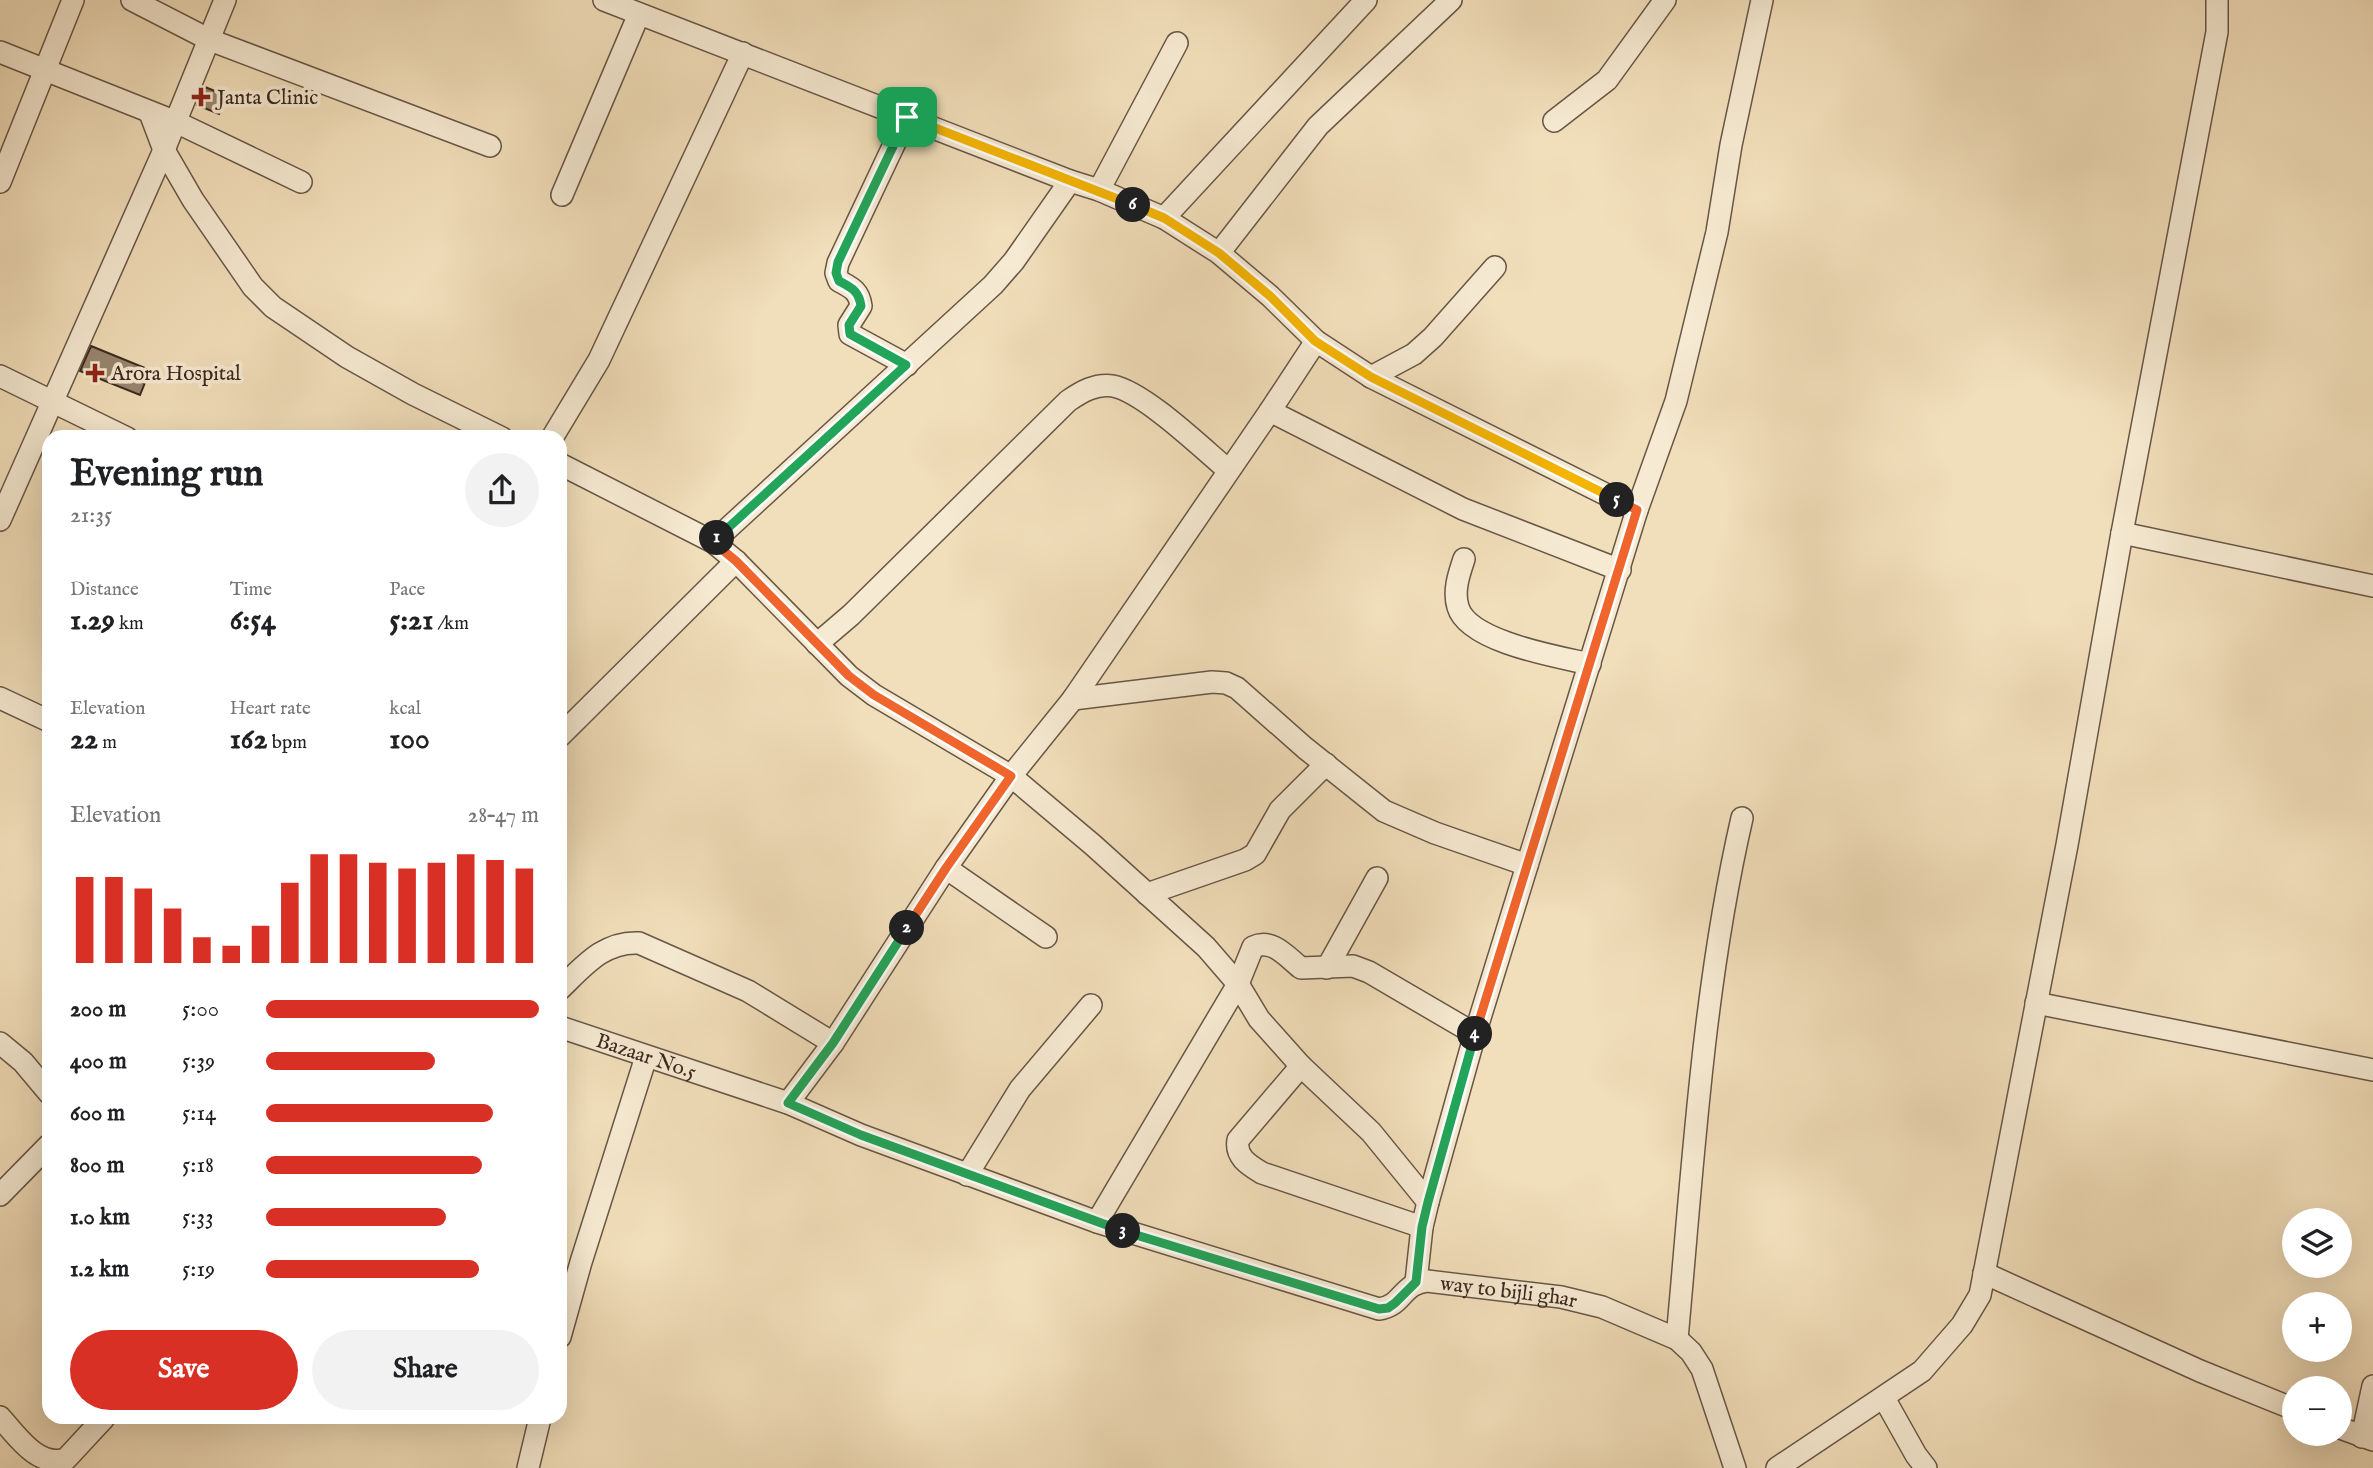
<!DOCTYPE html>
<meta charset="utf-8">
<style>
body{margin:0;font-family:"IM FELL English",serif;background:#f2f2f2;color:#202124;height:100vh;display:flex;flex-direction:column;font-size:26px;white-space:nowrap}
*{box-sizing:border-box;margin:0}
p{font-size:23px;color:#757577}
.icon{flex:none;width:38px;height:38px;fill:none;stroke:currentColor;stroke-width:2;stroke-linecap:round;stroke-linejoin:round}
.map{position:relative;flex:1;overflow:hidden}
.drawer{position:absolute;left:42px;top:430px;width:525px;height:994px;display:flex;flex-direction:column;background:#fff;border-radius:21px;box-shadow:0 7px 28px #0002}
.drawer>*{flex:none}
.tools{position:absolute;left:2282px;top:1208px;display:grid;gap:14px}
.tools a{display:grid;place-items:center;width:70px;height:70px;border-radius:50%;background:#fff;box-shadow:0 7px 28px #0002;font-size:35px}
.pin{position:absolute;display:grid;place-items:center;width:60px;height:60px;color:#fff;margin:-30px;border-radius:14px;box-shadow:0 4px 10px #0006}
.km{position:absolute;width:35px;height:35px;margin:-18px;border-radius:50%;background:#222;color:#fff;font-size:19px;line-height:35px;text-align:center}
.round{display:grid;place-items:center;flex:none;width:74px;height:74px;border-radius:37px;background:#f2f2f2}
.summary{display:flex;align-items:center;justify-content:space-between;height:119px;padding:0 28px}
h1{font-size:38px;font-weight:800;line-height:52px}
.metrics{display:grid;grid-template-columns:repeat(3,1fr);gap:10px;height:119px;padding:7px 28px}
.metrics div{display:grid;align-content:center}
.metrics b{font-size:30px;font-weight:800}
.metrics small{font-size:19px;font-weight:400}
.metrics p{font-size:19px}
.chart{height:196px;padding:14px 28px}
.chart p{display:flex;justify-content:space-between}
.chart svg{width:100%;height:126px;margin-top:7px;stroke:#d93025;stroke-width:6}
.action{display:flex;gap:14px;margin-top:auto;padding:14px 28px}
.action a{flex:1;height:80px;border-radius:42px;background:#d93025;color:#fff;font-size:28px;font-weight:800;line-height:80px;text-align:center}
.action a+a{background:#f2f2f2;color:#202124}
ul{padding:0 28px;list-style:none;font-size:23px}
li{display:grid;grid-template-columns:112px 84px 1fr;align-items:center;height:52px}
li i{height:18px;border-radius:9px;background:#d93025}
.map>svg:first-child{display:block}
.building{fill:#998770;stroke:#3a281f;stroke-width:2}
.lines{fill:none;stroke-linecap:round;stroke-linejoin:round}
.street-casing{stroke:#685646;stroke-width:24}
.street{stroke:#f6ead2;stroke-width:21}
.split-1-casing{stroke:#fff;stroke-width:14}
.split-2-casing{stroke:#fff;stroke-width:14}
.split-3-casing{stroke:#fff;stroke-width:14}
.split-4-casing{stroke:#fff;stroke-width:14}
.split-5-casing{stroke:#fff;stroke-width:14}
.split-6-casing{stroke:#fff;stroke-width:14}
.split-7-casing{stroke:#fff;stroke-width:14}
.split-1{stroke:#22a559;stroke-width:9}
.split-2{stroke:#f0652b;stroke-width:9}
.split-3{stroke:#22a559;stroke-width:9}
.split-4{stroke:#22a559;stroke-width:9}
.split-5{stroke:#f0652b;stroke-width:9}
.split-6{stroke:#f5b400;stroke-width:9}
.split-7{stroke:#f5b400;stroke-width:9}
.poi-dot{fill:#8f2418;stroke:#f6ead2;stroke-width:2.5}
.labels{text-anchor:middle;stroke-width:7;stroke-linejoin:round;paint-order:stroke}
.poi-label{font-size:21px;fill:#3a281f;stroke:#f6ead2;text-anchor:start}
.street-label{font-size:21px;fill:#3a281f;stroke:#f6ead2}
</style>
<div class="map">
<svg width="2373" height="1468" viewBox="0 0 2373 1468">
<rect width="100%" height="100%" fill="#f1deba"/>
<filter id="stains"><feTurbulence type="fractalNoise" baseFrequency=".00286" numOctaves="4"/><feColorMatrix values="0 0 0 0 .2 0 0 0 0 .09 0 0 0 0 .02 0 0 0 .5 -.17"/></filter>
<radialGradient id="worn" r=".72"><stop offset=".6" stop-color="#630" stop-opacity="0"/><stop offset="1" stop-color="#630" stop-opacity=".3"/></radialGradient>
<g class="building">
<polygon points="205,87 227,96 219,114 197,105"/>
<polygon points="91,346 150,370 140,395 80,371"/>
</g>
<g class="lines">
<defs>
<g id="street">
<polyline points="132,0 210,40 490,146"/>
<polyline points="604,0 1070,181 1099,190 1164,218 1219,253 1270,296 1316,341 1371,377 1637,510"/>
<polyline points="0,52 176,122 301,182"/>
<polyline points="150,113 164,150 193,200 253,287 273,307 347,357 413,394 502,438"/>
<polyline points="1554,121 1607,80 1665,0"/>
<polyline points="0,182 73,0"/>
<polyline points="1099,190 1177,43"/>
<polyline points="562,195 639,14"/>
<polyline points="1164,218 1366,0"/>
<polyline points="1219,253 1318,126 1451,0"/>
<path d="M907 365 850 334 849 325 861 306C859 291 852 288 839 281L836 273 838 263 907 117"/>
<polyline points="0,376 127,438"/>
<polyline points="1371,377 1414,354 1433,337 1495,267"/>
<polyline points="1270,411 1463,509 1620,570"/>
<polyline points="552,438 599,360 743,53"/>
<polyline points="560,464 713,542 736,561 849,676 874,695 1011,776 1093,845 1206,947 1238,984 1259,1019 1301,1066 1371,1132 1428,1202"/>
<polyline points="0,520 164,150 225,0"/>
<polyline points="2122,533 2373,586"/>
<polyline points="713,542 993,285 1014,261 1070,181"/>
<path d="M1464 559C1459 574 1453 591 1458 607 1468 642 1559 657 1590 664"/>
<path d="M817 644 851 615 1068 401C1081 392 1096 383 1113 386 1144 392 1202 448 1228 470"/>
<polyline points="0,698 49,721"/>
<polyline points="1073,699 1212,682 1226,683 1237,688 1305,748 1384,811 1435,833 1527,865"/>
<polyline points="560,736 736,561"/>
<polyline points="946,868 1046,937"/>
<polyline points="1147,894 1245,860 1255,854 1280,810 1326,764"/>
<polyline points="1327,968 1377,878"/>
<path d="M560 989C584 966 604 941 639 943L748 991 833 1043"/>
<polyline points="2036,1003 2373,1070"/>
<path id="s1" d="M560 1027 788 1103 861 1135 1097 1222 1379 1309C1403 1306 1401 1284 1427 1281L1561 1297 1602 1307 1677 1339 1691 1352 1702 1369 1735 1468"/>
<polyline points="0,1043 23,1062 49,1093"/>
<path d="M1301 1066 1238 1140C1235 1157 1249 1165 1262 1173L1422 1227"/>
<polyline points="788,1103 833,1043 946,868 1011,776 1073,699 1270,411 1316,341"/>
<polyline points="967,1175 1020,1089 1091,1005"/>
<polyline points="0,1195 49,1145"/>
<path d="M1097 1222 1238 984 1253 947C1272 938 1286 956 1301 968L1353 966 1369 972 1475 1034"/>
<polyline points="1984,1273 2200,1371 2294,1409"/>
<polyline points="1416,1282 1422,1227 1428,1202 1475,1034 1559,762 1637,510 1676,401 1717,232 1731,145 1762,0"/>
<polyline points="560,1337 581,1262 646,1057"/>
<path d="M1677 1339C1693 1165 1703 988 1742 818"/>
<polyline points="1884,1398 1916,1455 1926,1468"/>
<path d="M0 1417C17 1436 38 1468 66 1459L104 1418"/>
<polyline points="2340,1428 2373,1440"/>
<polyline points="2362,1437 2373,1386"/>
<polyline points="528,1468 540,1418"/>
<polyline points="1777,1468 1922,1371 1962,1325 1980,1295 2067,845 2122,533 2217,32 2217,0"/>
</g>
</defs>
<use href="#street" class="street-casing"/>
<use href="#street" class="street"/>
</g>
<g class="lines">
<defs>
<path id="split-1" d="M717 538 906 365 850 334 849 325 861 306C859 291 852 288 839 281L836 273 838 262 907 117"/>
<polyline id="split-2" points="717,538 713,542 736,561 849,676 874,695 1011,776 946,868 907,928"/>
<polyline id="split-3" points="907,928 833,1043 788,1103 861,1135 1123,1231"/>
<polyline id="split-4" points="1123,1231 1379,1309 1388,1308 1395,1303 1416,1282 1422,1227 1428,1202 1475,1034"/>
<polyline id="split-5" points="1475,1034 1637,510 1617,500"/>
<polyline id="split-6" points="1133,205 1164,218 1219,253 1270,296 1315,341 1371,377 1617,500"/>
<polyline id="split-7" points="907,117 1133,205"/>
</defs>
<use href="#split-1" class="split-1-casing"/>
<use href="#split-2" class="split-2-casing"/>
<use href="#split-3" class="split-3-casing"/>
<use href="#split-4" class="split-4-casing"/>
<use href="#split-5" class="split-5-casing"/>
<use href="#split-6" class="split-6-casing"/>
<use href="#split-7" class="split-7-casing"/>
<use href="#split-1" class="split-1"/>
<use href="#split-2" class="split-2"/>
<use href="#split-3" class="split-3"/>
<use href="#split-4" class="split-4"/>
<use href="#split-5" class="split-5"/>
<use href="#split-6" class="split-6"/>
<use href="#split-7" class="split-7"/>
</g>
<g class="poi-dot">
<path d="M197.5 86.5h7v7h7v7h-7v7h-7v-7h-7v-7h7z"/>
<path d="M91.5 362.5h7v7h7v7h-7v7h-7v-7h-7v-7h7z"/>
</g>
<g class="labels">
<g class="poi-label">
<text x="217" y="104">Janta Clinic</text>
<text x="111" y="380">Arora Hospital</text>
</g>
<g class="street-label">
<text dy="7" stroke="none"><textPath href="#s1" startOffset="91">Bazaar No.5</textPath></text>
<text dy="7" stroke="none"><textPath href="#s1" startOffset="1006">way to bijli ghar</textPath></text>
</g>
</g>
<rect width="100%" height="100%" filter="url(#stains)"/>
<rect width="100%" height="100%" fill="url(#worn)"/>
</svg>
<div class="tools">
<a><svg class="icon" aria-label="layers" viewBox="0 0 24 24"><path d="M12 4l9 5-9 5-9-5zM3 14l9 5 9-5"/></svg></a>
<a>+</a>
<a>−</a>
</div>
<div class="pin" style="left:907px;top:117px;background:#1e9e55"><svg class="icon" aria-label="arrive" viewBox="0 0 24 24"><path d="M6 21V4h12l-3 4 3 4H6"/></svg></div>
<b class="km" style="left:717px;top:538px">1</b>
<b class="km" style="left:907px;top:928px">2</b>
<b class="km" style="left:1123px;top:1231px">3</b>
<b class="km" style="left:1475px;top:1034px">4</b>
<b class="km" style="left:1617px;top:500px">5</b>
<b class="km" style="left:1133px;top:205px">6</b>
<section class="drawer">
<div class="summary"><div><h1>Evening run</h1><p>21:35</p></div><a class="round"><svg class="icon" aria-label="share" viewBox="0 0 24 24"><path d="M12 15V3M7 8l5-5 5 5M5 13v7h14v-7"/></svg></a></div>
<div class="metrics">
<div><p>Distance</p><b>1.29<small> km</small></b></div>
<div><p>Time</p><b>6:54</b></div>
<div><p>Pace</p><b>5:21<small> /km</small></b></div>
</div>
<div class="metrics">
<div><p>Elevation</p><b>22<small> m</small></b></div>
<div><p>Heart rate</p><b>162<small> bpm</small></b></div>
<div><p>kcal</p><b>100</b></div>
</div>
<div class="chart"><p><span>Elevation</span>28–47 m</p>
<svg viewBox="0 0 160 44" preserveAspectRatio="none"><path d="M5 44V14M15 44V14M25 44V18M35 44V25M45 44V35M55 44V38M65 44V31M75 44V16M85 44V6M95 44V6M105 44V9M115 44V11M125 44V9M135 44V6M145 44V8M155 44V11"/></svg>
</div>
<ul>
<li><b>200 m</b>5:00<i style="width:100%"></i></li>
<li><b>400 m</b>5:39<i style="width:62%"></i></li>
<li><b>600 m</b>5:14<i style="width:83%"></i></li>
<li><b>800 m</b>5:18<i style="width:79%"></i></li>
<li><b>1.0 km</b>5:33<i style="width:66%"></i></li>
<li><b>1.2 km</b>5:19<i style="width:78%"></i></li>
</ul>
<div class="action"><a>Save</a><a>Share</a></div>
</section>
</div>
